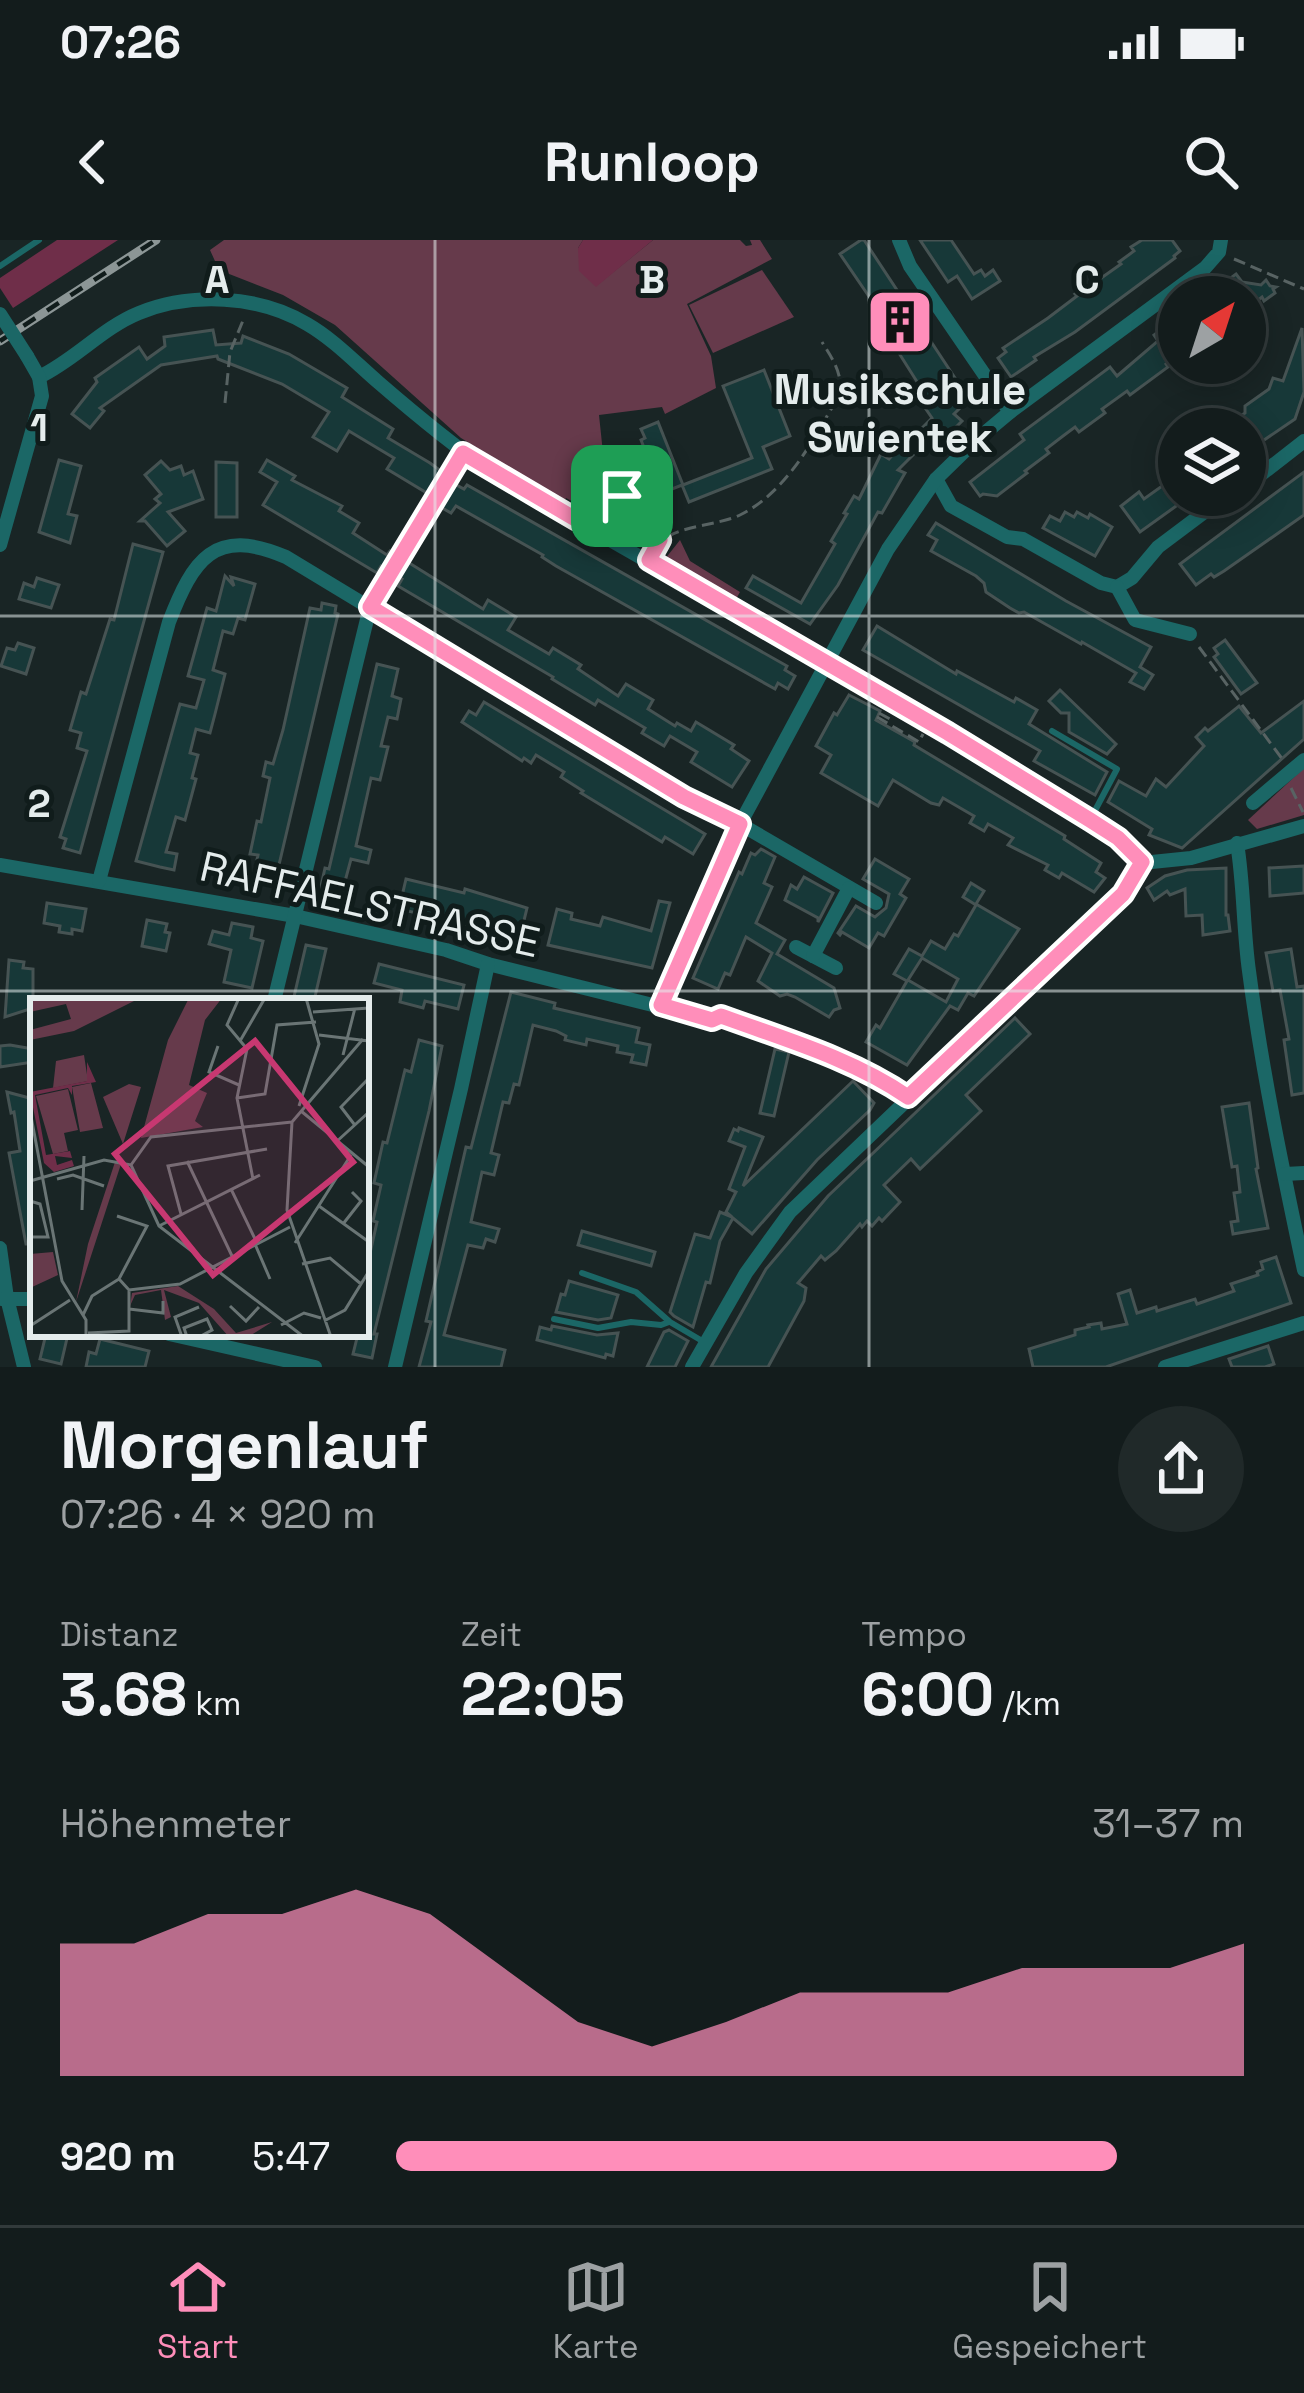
<!DOCTYPE html>
<html lang="de">
<meta charset="utf-8">
<style>
body{margin:0;font-family:"Space Grotesk",sans-serif;background:#202929;color:#f1f3f6;height:100vh;display:flex;flex-direction:column;font-size:45px;white-space:nowrap}
*{box-sizing:border-box;margin:0}
p{font-size:39px;color:#9da1a3}
.icon{flex:none;width:66px;height:66px;fill:none;stroke:currentColor;stroke-width:2;stroke-linecap:round;stroke-linejoin:round}
.map{position:relative;height:1127px;overflow:hidden}
.sheet{display:flex;flex-direction:column;background:#131c1c;flex:1}
.sheet>*{flex:none}
.needle{width:78px;rotate:39deg}
.buttons{position:absolute;left:1158px;top:36px;display:grid;gap:24px}
.buttons a{display:grid;place-items:center;width:108px;height:108px;border-radius:50%;background:#131c1c;box-shadow:0 6px 30px #0003,0 0 0 3px #323a3b;font-size:60px}
.pin{position:absolute;display:grid;place-items:center;width:102px;height:102px;color:#fff;margin:-51px;border-radius:24px;box-shadow:0 6px 18px #0006}
.round{display:grid;place-items:center;flex:none;width:126px;height:126px;border-radius:63px;background:#202929}
.headline{display:flex;align-items:center;justify-content:space-between;height:204px;padding:0 60px}
h1{font-size:66px;font-weight:600;line-height:90px}
.figures{display:grid;grid-template-columns:repeat(3,1fr);gap:18px;height:204px;padding:12px 60px}
.figures div{display:grid;align-content:center}
.figures b{font-size:60px;font-weight:600}
.figures small{font-size:33px;font-weight:400}
.figures p{font-size:33px}
.chart{height:336px;padding:24px 60px}
.chart p{display:flex;justify-content:space-between}
.chart svg{width:100%;height:216px;margin-top:12px;fill:#ff8eba;opacity:.7}
ul{padding:0 60px;list-style:none;font-size:39px}
li{display:grid;grid-template-columns:192px 144px 1fr;align-items:center;height:90px}
li i{height:30px;border-radius:15px;background:#ff8eba}
.status{display:flex;justify-content:space-between;align-items:center;height:84px;padding:0 60px;background:#131c1c;direction:ltr}
.status svg{height:33px;fill:currentColor}
header{display:flex;justify-content:space-between;align-items:center;height:156px;padding:0 60px;background:#131c1c;font-size:54px;font-weight:600}
.tabs{display:flex;justify-content:space-around;align-items:center;height:168px;border-top:3px solid #323a3b;background:#131c1c;font-size:33px;color:#9da1a3}
.tabs a{display:grid;justify-items:center;gap:6px}
.tabs .on{color:#ff8eba}
.map>svg:first-child{display:block}
.green{fill:#663a4b}
.forest{fill:#6f2e49}
.building{fill:#173838;stroke:#465353;stroke-width:3;fill-rule:evenodd}
.lines{fill:none;stroke-linecap:round;stroke-linejoin:round}
.path{stroke:#586363;stroke-width:3;stroke-dasharray:12 6;stroke-linecap:butt}
.service{stroke:#1b6766;stroke-width:6}
.minor{stroke:#1b6766;stroke-width:14}
.rail-casing{stroke:#8c9696;stroke-width:9}
.rail{stroke:#101c1b;stroke-width:4.5;stroke-dasharray:14;stroke-linecap:butt}
.minor-bridge{stroke:#1b6766;stroke-width:14}
.route-casing{stroke:#fff;stroke-width:24}
.route{stroke:#ff8eba;stroke-width:15}
.grid{fill:none;stroke:#e4ecec;stroke-width:3;stroke-opacity:0.55}
.labels{text-anchor:middle;stroke-width:10;stroke-linejoin:round;paint-order:stroke}
.poi-label{font-size:42px;font-weight:bold;fill:#e4ecec;stroke:#101c1b}
.street-label{font-size:42px;fill:#e4ecec;stroke:#101c1b}
.inset-road{fill:none;stroke:#6a7575;stroke-width:3}
.view{fill:#c73871;fill-opacity:0.15;stroke:#c73871;stroke-width:6}
.inset-edge{fill:none;stroke:#e4ecec;stroke-width:6}
.grid-label{font-size:39px;text-anchor:middle;font-weight:bold;fill:#e4ecec;stroke:#101c1b;stroke-width:10;stroke-linejoin:round;paint-order:stroke}
</style>
<div class="status"><b>07:26</b><svg viewBox="0 0 49 12"><path d="M0 12V9h3v3zM5 12V6h3v6zM10 12V3h3v9zM15 12V0h3v12zM26 1h20v11H26zM47 4h2v5h-2z"/></svg></div>
<header><svg class="icon" aria-label="back" viewBox="0 0 24 24"><path d="M15 5l-7 7 7 7"/></svg>Runloop<svg class="icon" aria-label="search" viewBox="0 0 24 24"><circle cx="10" cy="10" r="6"/><path d="M15 15l6 6"/></svg></header>
<div class="map">
<svg width="1304" height="1127" viewBox="0 0 1304 1127">
<rect width="100%" height="100%" fill="#192525"/>
<g class="green">
<polygon points="224,0 583,0 578,8 596,46 653,0 740,0 746,6 752,5 750,0 760,0 772,19 687,64 711,116 716,148 665,174 662,167 599,175 603,213 614,250 581,266 566,258 564,261 461,198 335,85 283,55 219,30 210,10"/>
<polygon points="762,30 794,77 713,113 689,65"/>
<polygon points="680,300 690,321 740,352 736,359 665,319"/>
<polygon points="1304,528 1304,575 1257,589 1248,580"/>
</g>
<g class="forest">
<polygon points="57,0 118,0 13,68 0,48 0,38"/>
<polygon points="583,0 653,0 596,47 579,31 578,8"/>
</g>
<g class="building">
<polygon points="861,0 864,0 955,138 942,146 962,166 954,174 962,181 932,211 924,204 898,230 905,233 882,273 878,272 838,345 810,384 746,348 753,336 801,363 835,304 831,301 847,274 844,273 854,256 859,259 881,214 889,219 913,191 916,194 932,178 919,159 923,157 918,150 921,148 897,110 900,108 895,101 898,99 840,14"/>
<polygon points="920,0 951,0 974,34 981,30 985,36 993,30 1000,41 972,59 957,36 948,42"/>
<polygon points="1142,0 1172,0 1180,11 1174,16 1175,18 1075,92 1034,117 1036,120 1011,137 998,118 1006,112 1003,108 1048,78 1077,56 1075,54 1086,46 1090,46 1121,24 1119,22 1134,11 1131,7"/>
<polygon points="1236,34 1242,42 1261,45 1266,40 1270,46 1276,47 1273,49 1275,53 1264,61 1262,57 1245,70 1245,57 1223,57 1217,48"/>
<polygon points="1173,80 1179,88 1179,114 1166,124 1168,127 1130,155 1127,151 1102,169 1105,173 1079,192 1075,187 1063,196 1046,209 1049,213 1025,231 1027,233 997,256 983,254 980,256 970,242 1024,200 1020,194 1110,127 1117,136 1158,101 1154,95"/>
<polygon points="1302,88 1304,152 1295,179 1245,213 1245,189 1222,189 1245,173 1245,166 1269,149 1273,138 1283,141"/>
<polygon points="213,90 216,105 241,103 243,96 289,114 347,148 342,157 393,189 388,198 430,223 441,231 438,235 464,249 467,245 787,426 785,430 795,436 788,449 778,443 775,449 556,326 542,317 543,315 456,266 451,273 437,265 440,261 387,229 394,218 349,191 337,211 313,197 329,172 282,144 218,119 217,116 161,125 100,168 104,171 90,188 72,174 97,142 95,138 139,107 147,119 165,106 164,97"/>
<polygon points="764,130 790,196 763,207 772,229 689,262 682,245 662,253 659,244 663,235 659,230 653,230 641,200 645,198 641,189 658,182 683,245 752,218 723,146"/>
<polygon points="59,220 81,226 68,274 77,276 70,303 39,292"/>
<polygon points="267,220 295,236 292,240 342,266 339,271 359,283 353,293 387,315 390,311 483,369 488,360 516,377 508,390 549,414 553,408 581,425 578,429 618,456 626,444 653,460 648,469 675,486 677,483 691,491 696,482 734,505 731,509 749,521 732,547 691,522 697,512 670,496 664,506 642,493 645,488 598,460 595,465 552,439 553,437 398,346 402,339 381,326 377,333 263,265 277,242 260,232"/>
<polygon points="161,221 170,230 181,226 184,235 193,231 203,259 168,272 185,291 167,306 145,281 140,281 160,263 155,259 161,254 145,235"/>
<polygon points="216,222 237,223 237,277 216,277"/>
<polygon points="1304,232 1304,275 1224,331 1214,337 1211,334 1196,345 1180,324"/>
<polygon points="1179,234 1179,264 1140,292 1121,266 1139,252 1144,259"/>
<polygon points="1065,272 1074,277 1077,272 1088,278 1090,274 1112,287 1095,316 1043,288 1050,276 1060,281"/>
<polygon points="936,283 1066,361 1151,407 1140,427 1153,435 1144,449 1130,442 1136,433 1082,402 1081,404 1024,372 1019,373 1010,368 986,352 984,343 976,336 931,311 937,300 928,295"/>
<polygon points="133,304 163,312 80,613 63,608 66,599 60,597 87,511 77,508 81,493 70,490 81,452 86,454 110,379 114,380"/>
<polygon points="225,336 234,346 231,337 255,344 245,380 238,378 233,394 223,391 213,430 225,434 215,474 210,493 196,489 190,513 198,515 192,538 196,539 185,580 176,577 166,612 177,614 174,630 160,627 136,621 180,464 196,468 204,440 188,436 207,368 216,371"/>
<polygon points="37,338 59,345 51,368 19,359 24,343 34,347"/>
<polygon points="322,363 336,366 335,373 338,374 274,646 252,641 258,615 250,614 257,581 261,582 270,538 263,536 266,522 273,524 283,490 310,368 321,370"/>
<polygon points="877,386 956,434 957,431 1014,462 1016,458 1037,470 1029,484 1107,532 1095,555 1034,521 1040,511 863,410"/>
<polygon points="1225,400 1257,443 1241,454 1214,417 1218,414 1214,408"/>
<polygon points="18,403 34,408 26,434 1,426 7,408 15,410"/>
<polygon points="377,424 398,429 392,456 401,459 397,479 388,477 381,506 388,507 380,540 371,538 356,606 371,610 368,623 351,619 340,660 319,655 325,628 329,629"/>
<polygon points="1060,450 1116,504 1107,514 1069,492 1069,473 1061,473 1049,461"/>
<polygon points="849,455 880,471 876,480 915,502 914,505 1065,596 1064,599 1101,623 1096,632 1105,638 1094,652 1062,633 1059,638 1045,630 1048,625 1008,605 1013,598 988,584 984,591 970,583 974,576 943,558 939,565 931,563 893,540 878,566 821,533 831,515 816,506 834,473 837,475"/>
<polygon points="1304,461 1304,499 1182,608 1149,595 1152,589 1108,562 1119,541 1146,556 1156,539 1166,547 1204,506 1196,497 1205,488 1208,491 1239,466 1261,493"/>
<polygon points="484,462 705,594 693,614 665,597 662,602 581,553 583,551 561,537 564,532 536,515 531,523 524,518 522,521 462,482 469,471 476,475"/>
<polygon points="761,609 775,617 764,643 772,647 756,683 785,700 777,714 834,748 840,768 834,770 829,777 795,757 787,754 780,756 758,741 772,713 746,697 730,735 725,733 718,749 693,738 739,632 742,634 751,613 755,615"/>
<polygon points="875,619 909,639 900,654 906,658 884,696 878,693 869,708 842,692 840,695 838,693 856,666 875,677 886,668 889,654 863,639"/>
<polygon points="1304,626 1304,653 1270,656 1269,628"/>
<polygon points="1226,628 1226,675 1228,675 1230,691 1203,695 1202,675 1186,676 1185,649 1170,655 1167,651 1154,660 1147,648 1165,636 1187,630"/>
<polygon points="804,637 833,653 818,682 818,678 785,660 791,645 797,649"/>
<polygon points="406,639 464,653 465,649 527,668 520,697 399,669"/>
<path d="M971 643 984 651 976 664 1019 689 974 756 968 753 958 770 950 766 907 825 866 802 876 785 880 788 907 741 894 734 909 709 922 716 931 701 945 709 954 694 958 696 976 665 963 657ZM922 718 958 739 946 762 908 740Z"/>
<polygon points="659,661 670,663 652,728 548,705 557,669 572,673 571,679 600,686 603,677 651,691"/>
<polygon points="47,663 86,669 82,691 72,689 72,694 59,692 60,686 44,683"/>
<polygon points="147,680 167,684 165,692 170,693 166,711 142,706"/>
<polygon points="232,683 253,687 251,698 263,701 252,748 224,742 231,710 209,704 213,691 229,695"/>
<polygon points="306,705 326,709 314,761 293,761"/>
<polygon points="1291,709 1297,747 1304,746 1304,853 1292,855 1284,800 1289,799 1280,750 1273,751 1266,713"/>
<polygon points="9,720 24,722 23,728 33,729 33,768 5,777"/>
<polygon points="379,724 464,745 458,769 425,761 423,768 400,762 402,750 374,743"/>
<polygon points="511,752 555,763 554,768 639,788 636,802 650,805 646,825 631,822 633,815 617,812 618,806 587,799 586,805 565,800 566,796 556,791 533,785 519,845 514,844 509,863 503,862 491,913 499,915 494,935 482,932 471,982 499,989 495,1002 486,999 483,1008 468,1005 444,1095 505,1110 501,1127 419,1127 431,1082 426,1081 466,907 471,908"/>
<polygon points="1015,778 1030,794 966,855 981,871 920,929 911,919 884,945 900,962 882,981 879,978 872,986 867,981 862,987 860,984 836,1011 825,1020 821,1016 798,1043 806,1048 804,1061 768,1127 711,1127 766,1029 828,956"/>
<polygon points="419,800 442,806 429,871 374,1094 377,1094 372,1118 353,1114 358,1094 366,1094 366,1008 371,1009 377,982 373,981 381,945 374,943 383,902 387,903 405,830 411,832"/>
<polygon points="10,805 33,809 33,822 0,827 0,806"/>
<polygon points="775,809 789,812 774,876 760,873"/>
<polygon points="853,841 874,863 870,870 817,920 752,994 733,978 720,1001 710,1043 706,1042 693,1087 674,1076 670,1072 695,994 710,998 720,972 732,977 726,972 736,952 729,949 745,907 729,901 734,889 738,891 739,888 763,897 743,946"/>
<polygon points="7,852 33,859 33,1004 26,1004 9,913 20,911 14,872 11,873"/>
<polygon points="1249,863 1258,928 1256,929 1268,988 1233,994 1231,982 1238,981 1234,953 1240,952 1237,926 1232,927 1222,867"/>
<polygon points="582,991 655,1012 651,1026 578,1005"/>
<polygon points="1276,1017 1291,1063 1106,1127 1033,1127 1029,1109 1075,1095 1075,1090 1089,1087 1088,1085 1101,1083 1102,1089 1127,1084 1118,1054 1130,1050 1137,1073 1156,1067 1157,1071 1195,1059 1197,1064 1234,1051 1231,1044 1258,1035 1257,1032 1263,1029 1261,1022"/>
<polygon points="569,1041 618,1055 611,1078 598,1080 556,1072 561,1054 565,1055"/>
<polygon points="552,1086 597,1095 618,1093 613,1116 606,1114 605,1118 537,1100 540,1087 551,1090"/>
<polygon points="669,1090 688,1101 675,1127 647,1127 664,1092"/>
<polygon points="46,1094 68,1094 61,1124 40,1119"/>
<polygon points="100,1099 149,1111 145,1127 86,1127 89,1112 96,1114"/>
<polygon points="1268,1106 1274,1124 1265,1127 1232,1127 1229,1119"/>
</g>
<g class="lines">
<g class="path">
<polyline points="1234,19 1304,49"/>
<polyline points="225,163 230,112 244,78"/>
<polyline points="629,265 658,299"/>
<path d="M655 309C668 285 715 287 740 275 779 256 805 215 826 178 832 167 840 157 840 144 840 129 830 115 822 102"/>
<polyline points="377,355 456,225"/>
<polyline points="1199,407 1283,520"/>
<polyline points="879,473 890,479 892,476"/>
<polyline points="877,477 919,502 923,494"/>
<polyline points="1291,548 1303,572"/>
<path d="M734 781C788 801 848 818 896 849"/>
</g>
<g class="service">
<polyline points="0,26 39,0"/>
<polyline points="580,278 656,237"/>
<polyline points="1052,491 1117,529 1090,580"/>
<polyline points="582,1033 636,1052 670,1082 704,1102"/>
<polyline points="554,1079 598,1088 631,1082 661,1085 669,1082"/>
</g>
<g class="minor">
<polyline points="899,0 910,26 1010,172"/>
<path d="M39 137C75 120 102 88 139 73 191 52 259 55 307 84 333 99 355 122 378 142 415 174 452 205 493 233L948 493 1108 591 1142 623"/>
<polyline points="936,239 951,266 1007,297 1023,299 1101,343 1117,347 1132,338 1158,307 1210,268 1225,263 1235,255"/>
<polyline points="1245,247 1304,201"/>
<polyline points="0,305 42,156 39,137 27,116"/>
<polyline points="1117,347 1135,380 1190,394"/>
<polyline points="1253,563 1304,520"/>
<path d="M1237 603C1244 646 1243 688 1249 731 1262 831 1283 931 1304 1030"/>
<polyline points="1142,623 1191,618 1304,586"/>
<polyline points="0,625 295,676 446,710 488,724 713,780 721,776"/>
<path d="M99 641 169 382C193 320 214 286 286 317L684 558 740 584 876 663"/>
<polyline points="796,707 836,728"/>
<polyline points="813,716 849,648"/>
<polyline points="274,761 370,367"/>
<polyline points="661,765 740,584 888,309 936,239 974,202 1010,172 1205,28 1219,12 1221,0"/>
<polyline points="1285,934 1304,933"/>
<polyline points="0,1008 7,1058 24,1127"/>
<polyline points="2,1059 33,1059"/>
<polyline points="169,1094 315,1127"/>
<polyline points="395,1127 461,849 488,724"/>
<polyline points="692,1127 746,1033 790,972 1123,654 1142,623"/>
<polyline points="1165,1127 1304,1083"/>
</g>
<defs>
<polyline id="rail" points="0,101 156,0"/>
</defs>
<use href="#rail" class="rail-casing"/>
<use href="#rail" class="rail"/>
<polyline class="minor-bridge" points="0,74 27,116"/>
</g>
<g class="lines">
<defs>
<path id="route" d="M463 213 577 280 622 256 660 300 649 320 948 493 1090 580 1118 598 1142 622 1123 654 908 857C853 819 784 799 721 776L712 780 661 765 740 584 684 557 370 367Z"/>
</defs>
<use href="#route" class="route-casing"/>
<use href="#route" class="route"/>
</g>
<path class="grid" d="M435 0V1127M869 0V1127M0 376H1304M0 751H1304"/>
<defs>
<symbol id="building-square" viewBox="-11 -11 22 22"><rect x="-9" y="-9" width="18" height="18" rx="4" fill="#ff8eba" stroke="#101c1b"/><path d="M-4-6H4V6H1V3H-1V6H-4ZM-2.5-4.3h1.7v1.8h-1.7ZM.8-4.3h1.7v1.8H.8ZM-2.5-1h1.7V.8h-1.7ZM.8-1h1.7V.8H.8Z" fill="#111"/></symbol>
</defs>
<g fill-rule="evenodd">
<use href="#building-square" x="862" y="44" width="76" height="76"/>
</g>
<g class="labels">
<g class="poi-label">
<text x="900" y="164">Musikschule<tspan x="900" dy="48">Swientek</tspan></text>
</g>
<g class="street-label">
<text transform="translate(370 664) rotate(13)" y="15">RAFFAELSTRASSE</text>
</g>
</g>
<g transform="translate(30 758)">
<rect width="339" height="339" fill="#192525"/>
<path d="M0 0H110L44 33 0 42V32L41 21 36 6 0 14ZM159 0H192L175 22 159 87 177 95 165 123 173 129 111 140 138 42ZM54 57 58 83 23 90 26 63ZM61 85 73 130 50 134 42 89ZM99 86 111 89 93 146 73 99ZM38 91 48 132 34 135 38 153 23 156 6 98ZM85 164 91 166 46 304 58 246ZM23 254 28 277 0 290V256ZM148 288 184 311 206 335 242 324 218 339H199L169 305 134 292 141 319 135 322 131 292 105 297 100 308 102 295Z" fill="#663a4b"/>
<path d="M57 64 66 84 42 88V97L38 90 5 97 16 157 40 153 42 160 25 158 27 167 42 162 44 168 24 174 14 165 0 94 57 83Z" fill="#6f2e49"/>
<path class="inset-road" d="M209 0 197 27 217 51 207 100 223 181M283 14 339 10M289 37 339 43M210 43 235 0M188 48 179 74 209 87M313 57 325 10M207 100 235 96 247 27 286 24M269 108 289 46 276 0M0 113 32 283 56 322V339M271 113 339 169M262 124 257 212 301 339M262 124 333 41M324 126 311 109 339 80M305 145 339 114M157 163 202 258M101 167 129 228 274 339M101 167 121 139 262 124M27 181 43 177 74 188M0 183 74 162 101 167M201 191 227 245M0 203 10 206 18 239H0M289 208 339 244M52 212 54 158M151 216 138 168 237 151M313 226 331 203 322 194M129 228 230 177M265 245 321 157M225 246 240 281M272 266 300 260 331 286M89 281 99 292 150 286 260 229M200 308 216 323 229 309M99 311 133 315V303M53 317 62 298 89 281 117 228 87 218M294 323 315 312 339 273M251 327 274 315 291 320M0 328 40 302M58 335 99 333V292M152 339 145 319 169 309M157 339 154 330 177 321 182 332 169 339"/>
<path class="view" d="M225 43 323 164 183 277 85 156Z"/>
<rect width="339" height="339" class="inset-edge"/>
</g>
<g class="grid-label">
<text x="217" y="53">A</text>
<text x="652" y="53">B</text>
<text x="1087" y="53">C</text>
<text x="39" y="201">1</text>
<text x="39" y="577">2</text>
</g>
</svg>
<div class="buttons">
<a><svg class="needle" viewBox="-14 -14 28 28"><path d="M0-13l5 13h-10z" fill="#e53935"/><path d="M0 13l5-13h-10z" fill="#9da1a3"/></svg></a>
<a><svg class="icon" aria-label="layers" viewBox="0 0 24 24"><path d="M12 4l9 5-9 5-9-5zM3 14l9 5 9-5"/></svg></a>
</div>
<div class="pin" style="left:622px;top:256px;background:#1e9e55"><svg class="icon" aria-label="arrive" viewBox="0 0 24 24"><path d="M6 21V4h12l-3 4 3 4H6"/></svg></div>
</div>
<section class="sheet">
<div class="headline"><div><h1>Morgenlauf</h1><p>07:26 · 4 × 920 m</p></div><a class="round"><svg class="icon" aria-label="share" viewBox="0 0 24 24"><path d="M12 15V3M7 8l5-5 5 5M5 13v7h14v-7"/></svg></a></div>
<div class="figures">
<div><p>Distanz</p><b>3.68<small> km</small></b></div>
<div><p>Zeit</p><b>22:05</b></div>
<div><p>Tempo</p><b>6:00<small> /km</small></b></div>
</div>
<div class="chart"><p><span>Höhenmeter</span>31–37 m</p>
<svg viewBox="0 0 160 44" preserveAspectRatio="none"><path d="M0 44V17L10 17L20 11L30 11L40 6L50 11L60 22L70 33L80 38L90 33L100 27L110 27L120 27L130 22L140 22L150 22L160 17V44z"/></svg>
</div>
<ul>
<li><b>920 m</b>5:47<i style="width:85%"></i></li>
</ul>
</section>
<nav class="tabs">
<a class="on"><svg class="icon" aria-label="home" viewBox="0 0 24 24"><path d="M3 11l9-7 9 7M6 9v11h12V9"/></svg>Start</a>
<a><svg class="icon" aria-label="map" viewBox="0 0 24 24"><path d="M3 6l6-2 6 2 6-2v14l-6 2-6-2-6 2zM9 4v14M15 6v14"/></svg>Karte</a>
<a><svg class="icon" aria-label="saved" viewBox="0 0 24 24"><path d="M7 4h10v16l-5-4-5 4z"/></svg>Gespeichert</a>
</nav>
